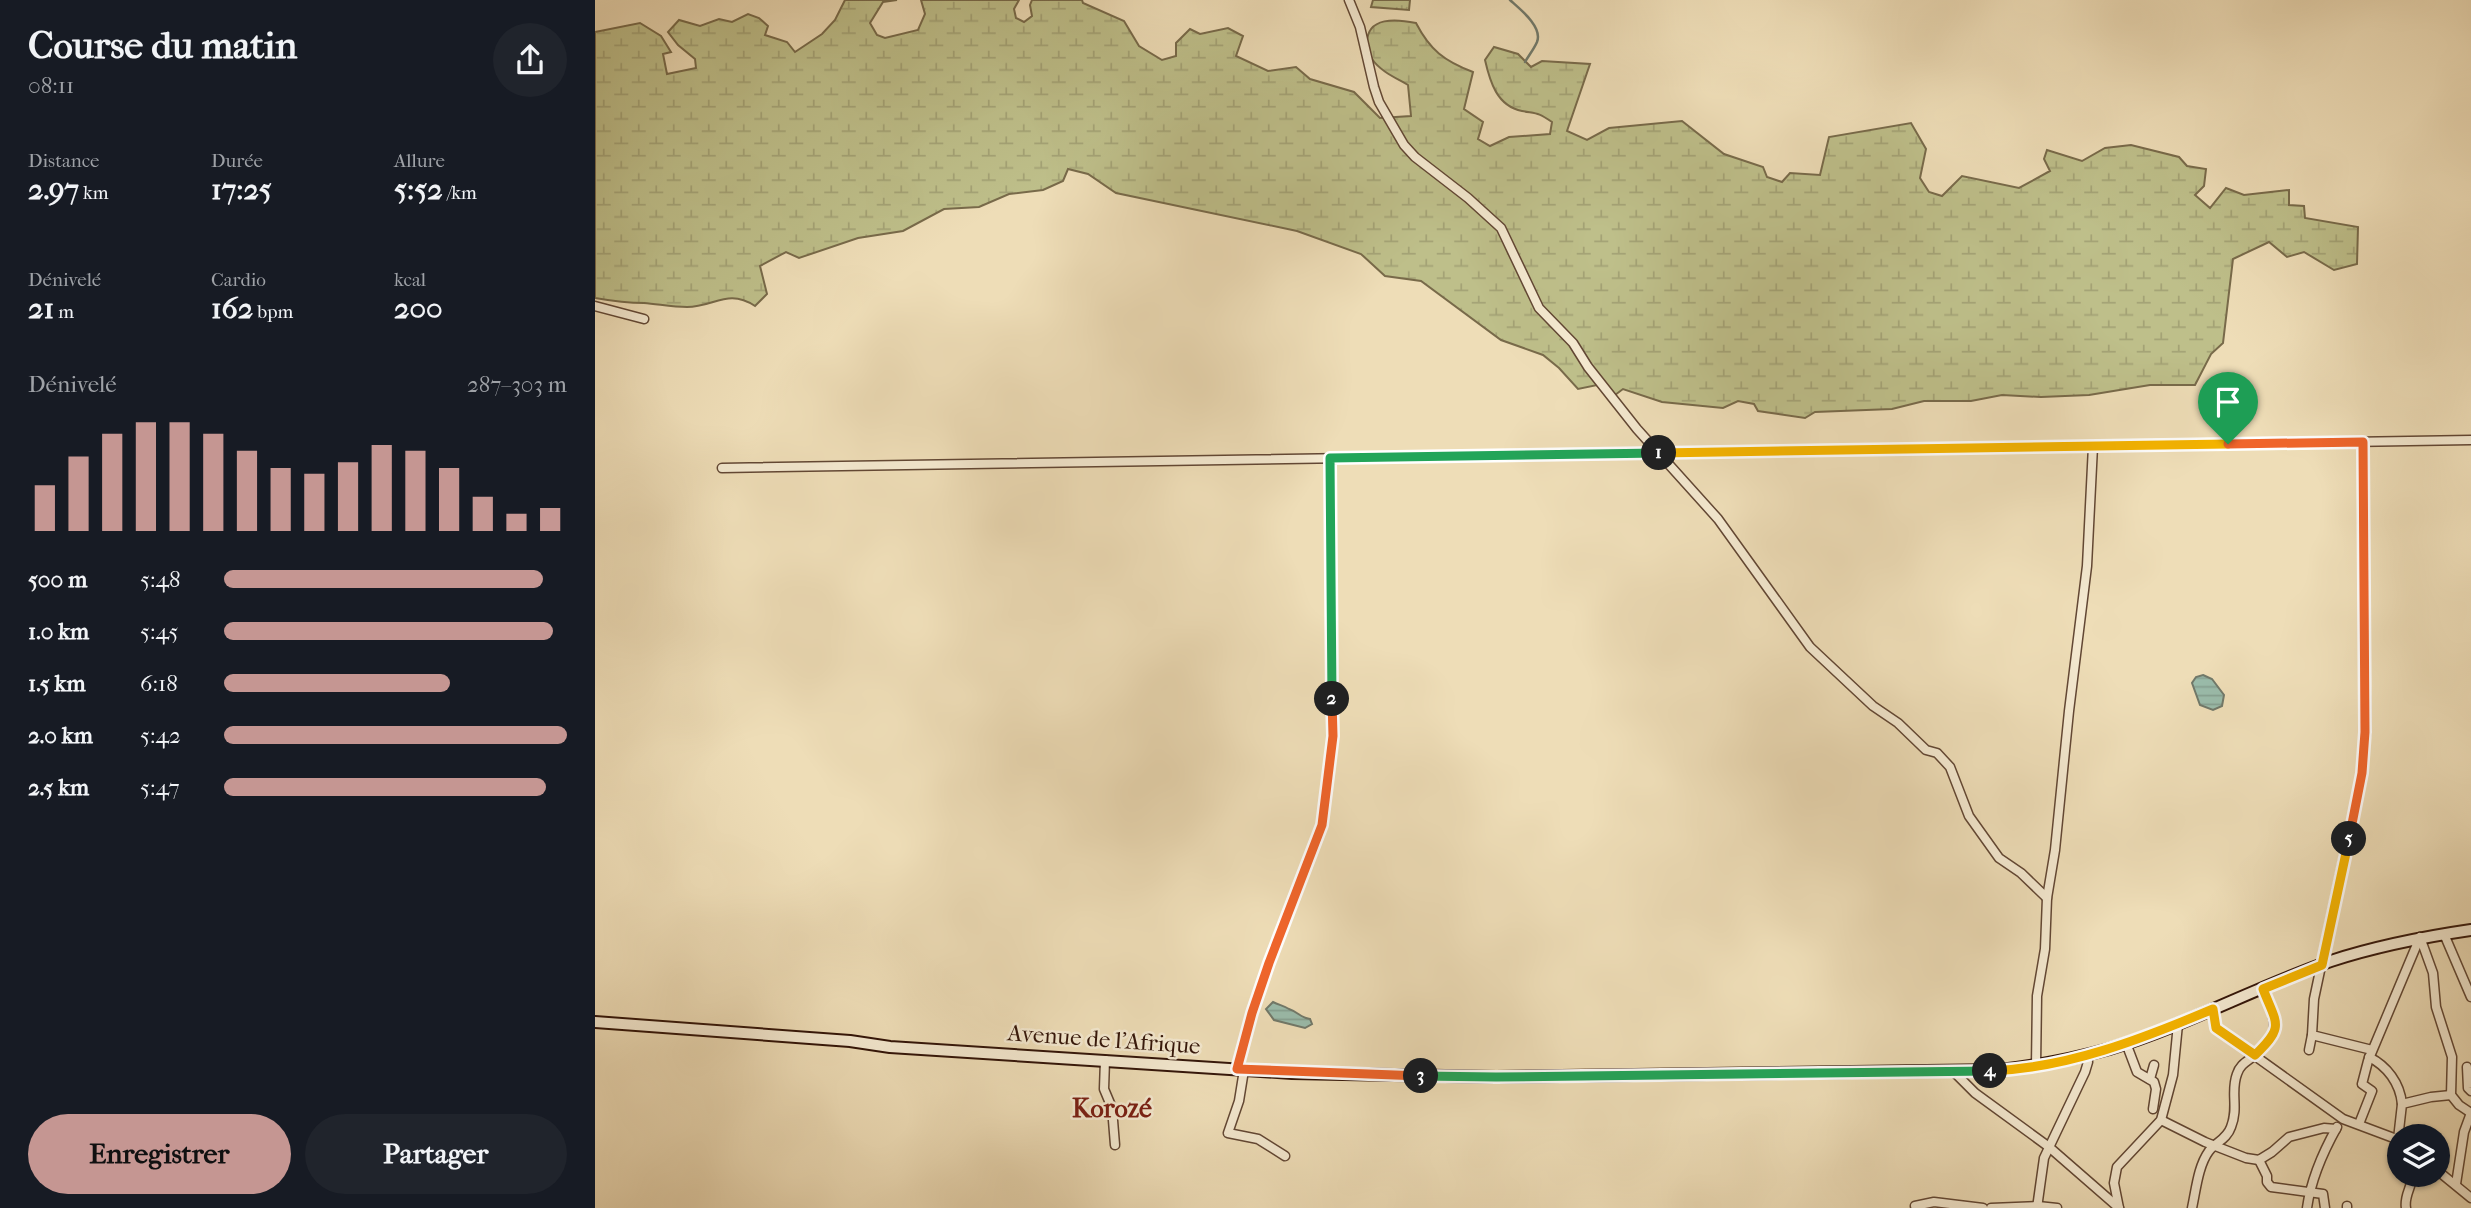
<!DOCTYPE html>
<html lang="fr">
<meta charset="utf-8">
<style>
body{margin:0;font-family:"IM FELL French Canon",serif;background:#20242c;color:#f1f3f6;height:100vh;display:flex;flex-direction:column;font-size:26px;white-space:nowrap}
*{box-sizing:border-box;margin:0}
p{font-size:23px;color:#9ea1a6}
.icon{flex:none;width:38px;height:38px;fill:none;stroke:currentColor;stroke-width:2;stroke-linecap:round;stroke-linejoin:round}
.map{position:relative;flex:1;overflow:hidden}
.panel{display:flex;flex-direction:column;background:#171b24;width:595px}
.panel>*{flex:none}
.fabs{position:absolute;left:1792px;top:1124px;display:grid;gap:14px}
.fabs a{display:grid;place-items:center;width:63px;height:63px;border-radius:50%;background:#171b24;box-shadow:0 2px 5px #0004;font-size:35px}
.pin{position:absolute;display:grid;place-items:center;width:60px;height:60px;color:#fff;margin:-72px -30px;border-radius:50% 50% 50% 0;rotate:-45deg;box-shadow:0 0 7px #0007}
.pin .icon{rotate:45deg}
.km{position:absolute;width:35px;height:35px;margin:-18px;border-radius:50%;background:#222;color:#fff;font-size:19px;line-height:35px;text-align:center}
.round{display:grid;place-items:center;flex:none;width:74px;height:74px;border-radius:37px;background:#20242c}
.headline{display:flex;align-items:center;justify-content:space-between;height:119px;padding:0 28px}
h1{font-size:38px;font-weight:700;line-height:52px}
.figures{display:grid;grid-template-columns:repeat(3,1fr);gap:10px;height:119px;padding:7px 28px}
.figures div{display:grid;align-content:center}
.figures b{font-size:30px;font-weight:700}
.figures small{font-size:19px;font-weight:400}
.figures p{font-size:19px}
.chart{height:196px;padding:14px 28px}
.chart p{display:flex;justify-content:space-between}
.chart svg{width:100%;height:126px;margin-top:7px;stroke:#c59692;stroke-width:6}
.primary-button{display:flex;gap:14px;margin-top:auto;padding:14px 28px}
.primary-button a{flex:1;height:80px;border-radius:42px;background:#c59692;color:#111;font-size:28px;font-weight:700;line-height:80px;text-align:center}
.primary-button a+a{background:#20242c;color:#f1f3f6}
ul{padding:0 28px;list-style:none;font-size:23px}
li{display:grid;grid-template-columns:112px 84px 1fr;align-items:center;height:52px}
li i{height:18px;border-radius:9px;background:#c59692}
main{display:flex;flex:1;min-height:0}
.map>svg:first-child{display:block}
.grass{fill:url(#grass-tufts);stroke:#786a4a;stroke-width:2}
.wetland{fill:url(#wetland-marsh);stroke:#786a4a;stroke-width:2}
.water{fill:url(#water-rules);stroke:#71796a;stroke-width:2}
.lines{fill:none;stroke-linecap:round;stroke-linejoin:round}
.stream{stroke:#71796a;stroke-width:2.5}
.minor-casing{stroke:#624734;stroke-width:11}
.secondary-casing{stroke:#331509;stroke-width:14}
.minor{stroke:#f4e9d0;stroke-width:8}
.secondary{stroke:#f4e9d0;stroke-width:10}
.split-1-casing{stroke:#fff;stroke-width:14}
.split-2-casing{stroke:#fff;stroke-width:14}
.split-3-casing{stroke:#fff;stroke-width:14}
.split-4-casing{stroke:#fff;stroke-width:14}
.split-5-casing{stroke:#fff;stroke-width:14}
.split-6-casing{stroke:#fff;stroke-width:14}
.split-1{stroke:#f5b400;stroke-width:9}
.split-2{stroke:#22a559;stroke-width:9}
.split-3{stroke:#f0652b;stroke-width:9}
.split-4{stroke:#22a559;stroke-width:9}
.split-5{stroke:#f5b400;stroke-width:9}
.split-6{stroke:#f0652b;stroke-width:9}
.labels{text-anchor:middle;stroke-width:5;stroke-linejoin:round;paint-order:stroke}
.street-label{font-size:23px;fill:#331509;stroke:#f4e9d0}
.quarter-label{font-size:26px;font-weight:bold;fill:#7a1f14;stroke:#f4e9d0}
</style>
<main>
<section class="panel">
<div class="headline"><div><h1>Course du matin</h1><p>08:11</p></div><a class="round"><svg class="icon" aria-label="share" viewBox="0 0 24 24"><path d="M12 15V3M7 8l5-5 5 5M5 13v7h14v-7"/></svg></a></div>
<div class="figures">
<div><p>Distance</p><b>2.97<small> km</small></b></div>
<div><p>Durée</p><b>17:25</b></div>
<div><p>Allure</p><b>5:52<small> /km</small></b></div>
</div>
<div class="figures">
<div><p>Dénivelé</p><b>21<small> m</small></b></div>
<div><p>Cardio</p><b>162<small> bpm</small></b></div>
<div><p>kcal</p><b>200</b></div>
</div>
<div class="chart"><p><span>Dénivelé</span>287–303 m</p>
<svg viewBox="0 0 160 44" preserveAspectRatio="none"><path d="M5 44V28M15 44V18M25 44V10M35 44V6M45 44V6M55 44V10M65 44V16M75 44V22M85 44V24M95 44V20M105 44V14M115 44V16M125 44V22M135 44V32M145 44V38M155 44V36"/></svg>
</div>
<ul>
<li><b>500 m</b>5:48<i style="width:93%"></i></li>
<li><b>1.0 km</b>5:45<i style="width:96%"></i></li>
<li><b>1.5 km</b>6:18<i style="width:66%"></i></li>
<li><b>2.0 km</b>5:42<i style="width:100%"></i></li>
<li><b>2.5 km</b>5:47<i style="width:94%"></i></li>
</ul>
<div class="primary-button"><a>Enregistrer</a><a>Partager</a></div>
</section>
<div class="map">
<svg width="1876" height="1208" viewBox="0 0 1876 1208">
<defs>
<pattern id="grass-tufts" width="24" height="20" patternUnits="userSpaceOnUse" patternTransform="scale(1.75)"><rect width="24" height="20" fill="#bebf8a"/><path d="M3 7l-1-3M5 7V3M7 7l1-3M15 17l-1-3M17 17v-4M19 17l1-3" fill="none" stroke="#a4a376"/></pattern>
<pattern id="wetland-marsh" width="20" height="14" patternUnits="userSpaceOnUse" patternTransform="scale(1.75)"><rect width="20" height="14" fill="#bebf8a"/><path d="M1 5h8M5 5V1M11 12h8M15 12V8" fill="none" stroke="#a4a376"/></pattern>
<pattern id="water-rules" width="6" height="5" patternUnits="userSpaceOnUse" patternTransform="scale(1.75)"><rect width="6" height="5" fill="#9abcab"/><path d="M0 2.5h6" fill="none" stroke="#85a192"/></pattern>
</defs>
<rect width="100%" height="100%" fill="#eeddb7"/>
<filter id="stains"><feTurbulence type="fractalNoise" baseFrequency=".00286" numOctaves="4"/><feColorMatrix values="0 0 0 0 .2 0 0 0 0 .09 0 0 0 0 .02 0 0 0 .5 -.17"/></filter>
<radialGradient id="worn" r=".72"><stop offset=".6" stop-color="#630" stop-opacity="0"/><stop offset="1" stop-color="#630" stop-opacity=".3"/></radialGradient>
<polygon class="grass" points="778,0 815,0 814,10 776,7"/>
<path class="wetland" d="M250 0H302L288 2 275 23 282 35 290 38 323 30 330 14 326 0H424L419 9 421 18 429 22 437 16 435 5 437 0H487L488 3 529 21 544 46 567 60 581 56V43L595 29 605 34 633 28 648 36 641 56 673 71 701 67 715 79 759 92 785 118 816 116 813 85C801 78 785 71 777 59 773 54 772 48 772 43 772 16 802 19 821 23 835 50 849 61 878 72L869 109 888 122 883 139 895 146 914 137 955 134 957 122C942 112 943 114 927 111 902 106 895 82 890 60L899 47 923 54 936 67 947 61 995 64 972 131 992 140 1014 128 1087 121 1129 154 1168 167 1172 177 1187 182 1195 173 1225 175 1234 137 1316 123 1331 149 1325 178 1334 192 1347 196 1367 176 1424 188 1455 171 1449 159 1452 150 1487 161 1510 148 1536 145 1584 157 1592 166 1611 169 1609 186 1600 195 1615 208 1631 188 1649 195 1694 190V205L1709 206 1710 218 1763 227 1762 264 1739 270 1709 252 1692 257 1674 242 1638 259 1628 343 1616 354 1600 385H1555L1494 395 1446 397 1407 395 1376 401H1329L1297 409 1220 412 1210 418 1163 411 1159 404 1143 401 1128 408 1067 402 1028 389 1016 398 1002 385 983 389 964 368 948 355 906 340 826 281 790 276 766 254 702 231 521 193 493 174 473 169 468 181 448 190 414 194 384 207 349 209 308 231 263 238 204 258 191 252 165 266 172 294 160 306C133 288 119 307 92 307 77 307 63 304 49 303 32 303 17 301 0 298V32L45 23 66 36 76 52 68 54 72 74 101 68 100 59 83 45 73 32 84 20 105 26 124 19 137 22 153 14 164 18 173 26 170 35 192 42 200 52 227 34 240 20Z"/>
<g class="water">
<polygon points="1608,675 1617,679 1629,695 1627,706 1618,710 1605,705 1597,683 1601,677"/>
<path d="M678 1002C684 1005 689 1006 694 1009 703 1012 706 1018 715 1019L717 1024 710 1028 679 1020 671 1009Z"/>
</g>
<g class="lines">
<path class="stream" d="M915 0C925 9 948 27 942 42 939 49 934 55 930 62"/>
<defs>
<g id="minor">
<polyline points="754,0 765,27 779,87 784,102 809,145 820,157 873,198 906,228 944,308 978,343 993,367 1042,429 1123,519 1215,647 1278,706 1303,723 1331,750 1342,753 1355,767 1374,816 1404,858 1426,873 1452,898"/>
<polyline points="0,306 49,319"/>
<polyline points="1768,442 1771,732 1767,773 1719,999 1717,1035 1777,1050"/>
<polyline points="127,468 1876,440"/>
<polyline points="1849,934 1876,997"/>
<polyline points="1825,937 1838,973 1841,1007 1857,1057 1856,1095 1864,1105 1876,1113"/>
<polyline points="1618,1009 1621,1028 1748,1119 1804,1140"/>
<polyline points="1531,1043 1542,1072 1559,1082 1561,1089 1558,1109"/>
<polyline points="1714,1050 1717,1035"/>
<path d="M1774 1057C1792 1066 1805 1083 1807 1104"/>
<polyline points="510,1060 509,1089 517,1108 520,1145"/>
<polyline points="1441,1066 1442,996 1450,949 1452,898 1460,850 1474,711 1492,566 1498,446"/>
<polyline points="1872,1067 1873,1088 1876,1091"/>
<polyline points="642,1069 657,1013 674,963 727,825 738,736 735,458"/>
<polyline points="649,1070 644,1101 633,1133 663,1139 690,1156"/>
<polyline points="1359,1072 1380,1093 1454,1147 1524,1208"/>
<polyline points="1555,1079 1559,1065"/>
<polyline points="1566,1120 1610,1142 1651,1158 1664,1160 1677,1152 1694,1137 1729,1128 1741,1129"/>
<polyline points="1764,1124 1777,1091 1767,1084 1773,1061 1825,937"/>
<polyline points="1803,1139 1807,1104 1836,1097 1856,1095"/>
<polyline points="1664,1160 1672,1176 1672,1182 1676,1187 1728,1194 1730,1208"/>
<polyline points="1843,1171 1876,1198"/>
<polyline points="1861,1184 1869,1132 1876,1113"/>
<polyline points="1320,1206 1339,1202 1388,1208"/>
<polyline points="1396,1208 1443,1206 1462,1208"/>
<polyline points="1442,1208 1449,1158 1490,1072 1493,1062 1491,1055"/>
<polyline points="1524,1208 1519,1183 1522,1167 1566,1120 1578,1075 1583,1024"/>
<path d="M1597 1208C1601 1190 1603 1166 1614 1151 1621 1142 1632 1139 1636 1127 1644 1107 1635 1092 1642 1074 1645 1064 1653 1061 1660 1055 1689 1031 1679 1019 1668 989"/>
<path d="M1712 1208C1716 1179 1728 1152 1742 1127"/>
<polyline points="1752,1208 1752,1206"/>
<path d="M1811 1208C1809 1197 1815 1190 1817 1179L1824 1174"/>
</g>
<path id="secondary" d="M0 1022 255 1041 295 1047 697 1073 901 1077 1405 1070C1442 1066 1478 1059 1514 1049 1590 1026 1661 987 1736 961 1782 946 1828 937 1876 930"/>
</defs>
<use href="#minor" class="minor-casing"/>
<use href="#secondary" class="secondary-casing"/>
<use href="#minor" class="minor"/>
<use href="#secondary" class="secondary"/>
</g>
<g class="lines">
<defs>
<polyline id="split-1" points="1064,453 1633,444"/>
<polyline id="split-2" points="737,699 735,458 1064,453"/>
<polyline id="split-3" points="737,699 738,736 727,825 674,963 657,1013 642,1069 826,1076"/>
<polyline id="split-4" points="826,1076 901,1077 1395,1071"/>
<path id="split-5" d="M1395 1071C1473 1068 1547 1039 1618 1009L1621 1028 1660 1055C1690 1026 1682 1025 1668 989L1727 965 1754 839"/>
<polyline id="split-6" points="1633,444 1768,442 1770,732 1767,773 1754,839"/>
</defs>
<use href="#split-1" class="split-1-casing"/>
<use href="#split-2" class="split-2-casing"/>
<use href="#split-3" class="split-3-casing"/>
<use href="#split-4" class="split-4-casing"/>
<use href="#split-5" class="split-5-casing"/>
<use href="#split-6" class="split-6-casing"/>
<use href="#split-1" class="split-1"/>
<use href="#split-2" class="split-2"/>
<use href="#split-3" class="split-3"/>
<use href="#split-4" class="split-4"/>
<use href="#split-5" class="split-5"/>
<use href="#split-6" class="split-6"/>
</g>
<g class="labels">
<g class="street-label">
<text transform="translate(509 1039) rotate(4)" y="8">Avenue de l'Afrique</text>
</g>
<g class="quarter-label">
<text x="517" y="1117">Korozé</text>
</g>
</g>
<rect width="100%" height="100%" filter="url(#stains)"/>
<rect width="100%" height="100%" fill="url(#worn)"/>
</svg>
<div class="fabs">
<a><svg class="icon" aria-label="layers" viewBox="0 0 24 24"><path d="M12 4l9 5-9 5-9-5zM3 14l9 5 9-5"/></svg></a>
</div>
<div class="pin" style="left:1633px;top:444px;background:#1e9e55"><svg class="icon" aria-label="arrive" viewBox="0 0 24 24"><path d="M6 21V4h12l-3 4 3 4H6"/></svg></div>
<b class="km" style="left:1064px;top:453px">1</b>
<b class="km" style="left:737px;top:699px">2</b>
<b class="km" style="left:826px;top:1076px">3</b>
<b class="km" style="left:1395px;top:1071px">4</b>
<b class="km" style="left:1754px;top:839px">5</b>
</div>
</main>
